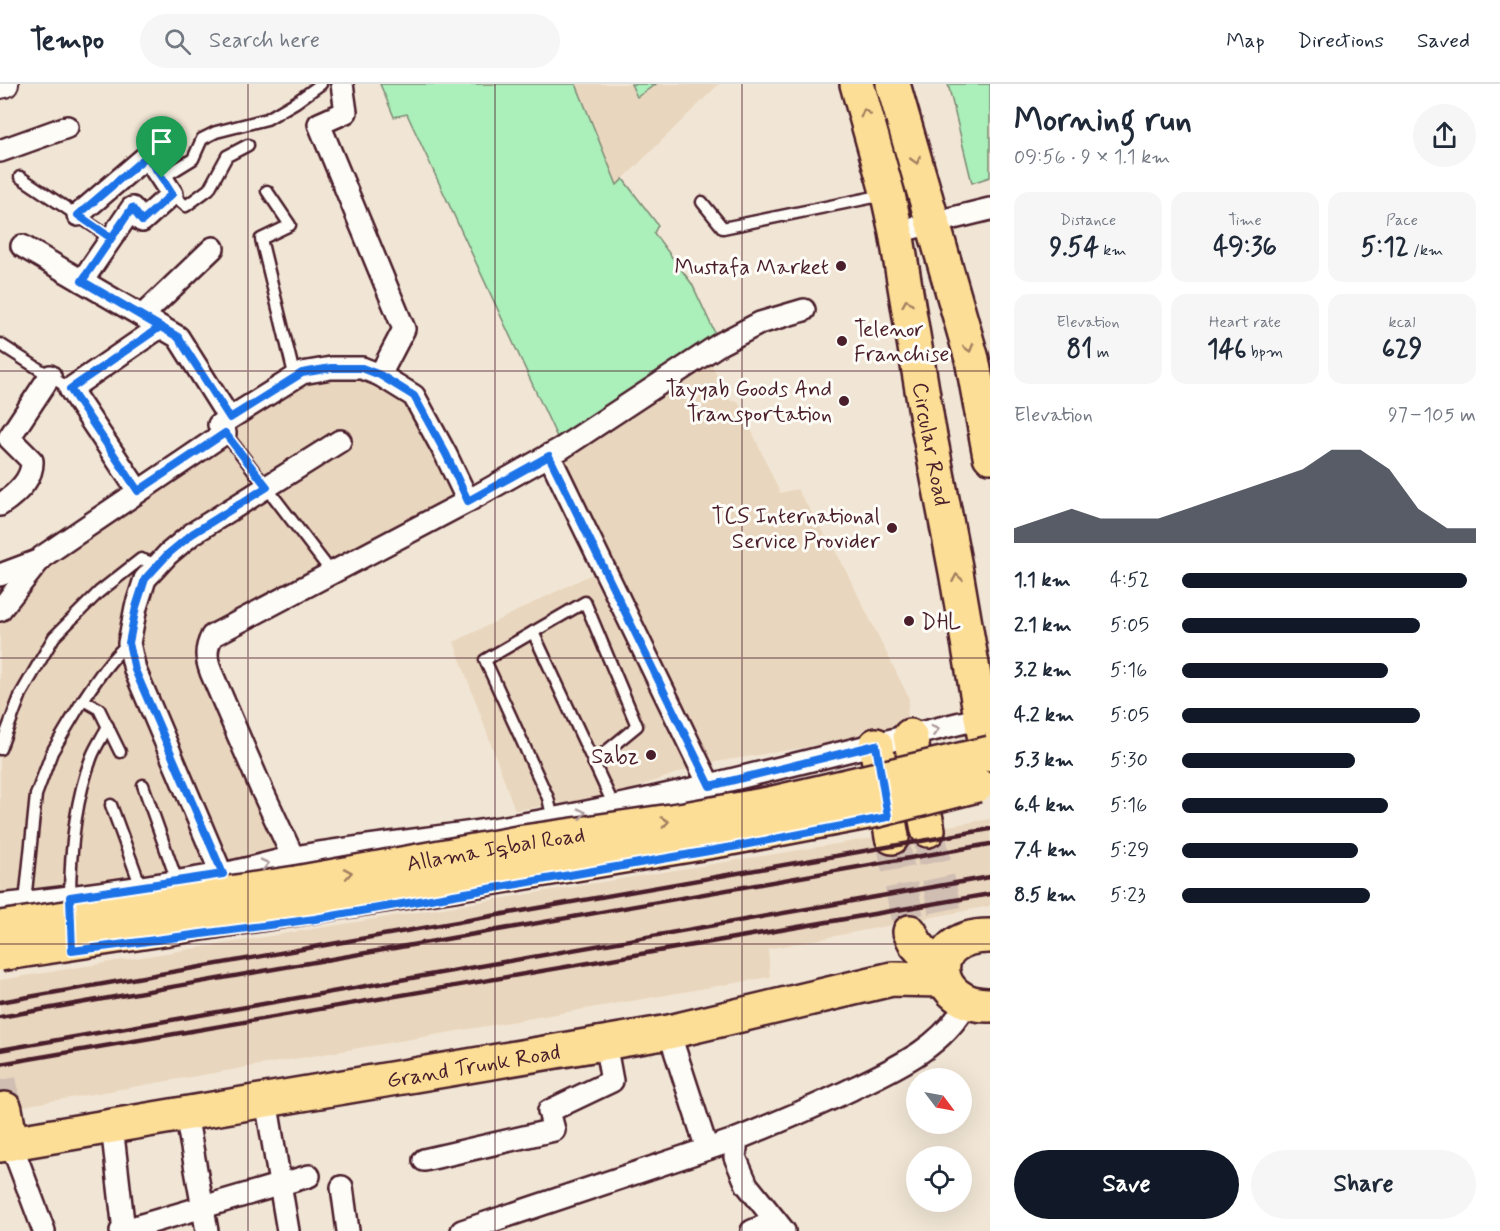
<!DOCTYPE html>
<meta charset="utf-8">
<style>
body{margin:0;font-family:Mynerve,sans-serif;background:#f6f6f7;color:#1f2937;height:100vh;display:flex;flex-direction:column;font-size:22px;white-space:nowrap}
*{box-sizing:border-box;margin:0}
p{font-size:20px;color:#747a83}
.icon{flex:none;width:33px;height:33px;fill:none;stroke:currentColor;stroke-width:2;stroke-linecap:round;stroke-linejoin:round}
.map{position:relative;flex:1;overflow:hidden}
.side{display:flex;flex-direction:column;background:#fff;width:510px}
.side>*{flex:none}
.needle{width:39px;rotate:122deg}
.buttons{position:absolute;left:906px;top:984px;display:grid;gap:12px}
.buttons a{display:grid;place-items:center;width:66px;height:66px;border-radius:50%;background:#fff;box-shadow:0 6px 24px #0002;font-size:30px}
.pin{position:absolute;display:grid;place-items:center;width:51px;height:51px;color:#fff;margin:-62px -26px;border-radius:50% 50% 50% 0;rotate:-45deg;box-shadow:0 0 6px #0007}
.pin .icon{rotate:45deg}
.round{display:grid;place-items:center;flex:none;width:63px;height:63px;border-radius:32px;background:#f6f6f7}
.overview{display:flex;align-items:center;justify-content:space-between;height:102px;padding:0 24px}
h1{font-size:33px;font-weight:800;line-height:45px}
.metrics{display:grid;grid-template-columns:repeat(3,1fr);gap:9px;height:102px;padding:6px 24px}
.metrics div{display:grid;align-content:center;border-radius:15px;background:#f6f6f7;text-align:center}
.metrics b{font-size:26px;font-weight:800}
.metrics small{font-size:16px;font-weight:400}
.metrics p{font-size:16px}
.chart{height:168px;padding:12px 24px}
.chart p{display:flex;justify-content:space-between}
.chart svg{width:100%;height:108px;margin-top:6px;fill:#111827;opacity:.7}
.cta{display:flex;gap:12px;margin-top:auto;padding:12px 24px}
.cta a{flex:1;height:69px;border-radius:36px;background:#111827;color:#fff;font-size:24px;font-weight:800;line-height:69px;text-align:center}
.cta a+a{background:#f6f6f7;color:#1f2937}
ul{padding:0 24px;list-style:none;font-size:20px}
li{display:grid;grid-template-columns:96px 72px 1fr;align-items:center;height:45px}
li i{height:15px;border-radius:8px;background:#111827}
header{display:flex;align-items:center;gap:36px;box-sizing:border-box;height:84px;padding:0 30px;background:#fff;border-bottom:2px solid #e0e1e3}
header strong{font-size:28px}
nav{display:flex;gap:33px;margin-inline-start:auto;font-size:21px}
.search{width:420px;height:54px;background:#f6f6f7;display:flex;align-items:center;gap:15px;box-sizing:border-box;padding:0 21px;border-radius:33px;color:#747a83;font-size:22px}
main{display:flex;flex:1;min-height:0}
.map>svg:first-child{display:block}
.built{fill:#e9d6be}
.green{fill:#abefba;stroke:#7a8772;stroke-width:1.5}
.lines{fill:none;stroke-linecap:round;stroke-linejoin:round}
.primary-tunnel{stroke:#d0beb3;stroke-width:33;stroke-dasharray:33 16;stroke-linecap:butt}
.service-casing{stroke:#4a1f2b;stroke-width:15}
.minor-casing{stroke:#4a1f2b;stroke-width:26}
.tertiary-casing{stroke:#4a1f2b;stroke-width:30}
.primary-casing{stroke:#4a1f2b;stroke-width:38}
.service{stroke:#fdfcf7;stroke-width:10}
.minor{stroke:#fdfcf7;stroke-width:21}
.tertiary{stroke:#fdfcf7;stroke-width:26}
.primary{stroke:#fdde96;stroke-width:33}
.rail{stroke:#4a1f2b;stroke-width:4.5}
.primary-bridge-casing{stroke:#4a1f2b;stroke-width:38;stroke-linecap:butt}
.primary-bridge{stroke:#fdde96;stroke-width:33}
.oneway{stroke:#a47e60}
.oneway2{stroke:#ac999b}
.route-casing{stroke:#fff;stroke-width:12}
.route{stroke:#1a73e8;stroke-width:8}
.grid{fill:none;stroke:#4a1f2b;stroke-width:1.5;stroke-opacity:0.55}
.poi-dot{fill:#4a1f2b;stroke:#fdfcf7;stroke-width:2}
.labels{text-anchor:middle;stroke-width:6;stroke-linejoin:round;paint-order:stroke}
.poi-label{font-size:22px;fill:#4a1f2b;stroke:#fdfcf7;text-anchor:end}
.street-label{font-size:22px;fill:#4a1f2b;stroke:#fdfcf7}
</style>
<header>
<strong>Tempo</strong>
<div class="search"><svg class="icon" aria-label="search" viewBox="0 0 24 24"><circle cx="10" cy="10" r="6"/><path d="M15 15l6 6"/></svg>Search here</div>
<nav><a>Map</a><a>Directions</a><a>Saved</a></nav>
</header>
<main>
<div class="map">
<svg width="990" height="1147" viewBox="0 0 990 1147">
<rect width="100%" height="100%" fill="#f1e6d5"/>
<filter id="ink" filterUnits="userSpaceOnUse"><feTurbulence type="fractalNoise" baseFrequency=".0167" numOctaves="2"/><feDisplacementMap in="SourceGraphic" scale="12" xChannelSelector="R" yChannelSelector="G"/><feConvolveMatrix kernelMatrix="1 2 1 2 8 2 1 2 1" color-interpolation-filters="sRGB"/></filter>
<g filter="url(#ink)">
<g class="built">
<polygon points="576,0 719,0 617,101"/>
<polygon points="705,270 731,317 738,317 780,409 797,405 840,475 909,614 906,641 869,653 703,680 615,711 515,726 454,558 604,484 549,371"/>
<polygon points="331,284 414,312 468,417 207,562 296,786 0,818 0,526 40,476 219,341"/>
<polygon points="990,735 990,822 768,865 770,893 0,1026 0,896"/>
</g>
<g class="green">
<polygon points="380,0 576,0 617,101 623,95 658,141 654,149 692,200 720,260 562,364 407,30 394,33"/>
<polygon points="631,0 656,0 637,13"/>
<polygon points="948,0 990,0 990,93 972,99"/>
</g>
<g class="lines">
<g class="primary-tunnel">
<polyline points="928,746 947,837"/>
<polyline points="892,753 910,848"/>
<polyline points="0,996 5,1025"/>
</g>
<defs>
<g id="service">
<polyline points="20,93 111,154"/>
<polyline points="162,94 193,75 202,55 216,48 267,35 296,18 321,0"/>
<polyline points="267,107 290,141 261,155 295,294"/>
<polyline points="172,110 186,122 209,105 227,72 248,61"/>
<polyline points="702,118 723,144 884,111"/>
<polyline points="0,260 70,305"/>
<polyline points="225,349 332,489"/>
<polyline points="533,548 614,722"/>
<polyline points="0,665 21,610 54,553 99,508 141,475 158,481"/>
<path d="M120 668 99 625 83 616C97 595 110 575 129 559"/>
<polyline points="143,701 177,797"/>
<polyline points="111,721 141,803"/>
<polyline points="553,735 548,714 485,576 585,518 637,642 593,678"/>
<path d="M70 816C70 769 75 716 92 672 96 662 103 652 108 642"/>
<polyline points="25,818 36,711 52,668 83,616"/>
</g>
<g id="minor">
<polyline points="342,0 346,28 319,40 404,245 380,291"/>
<polyline points="0,67 67,43"/>
<polyline points="78,131 147,72 172,110 142,137 132,124 82,197"/>
<polyline points="896,148 990,125"/>
<polyline points="22,162 178,253 229,334"/>
<polyline points="142,232 213,164"/>
<polyline points="549,371 715,713"/>
<polyline points="138,407 70,305 160,243"/>
<path d="M0 421C15 411 33 396 32 377L9 354 50 292"/>
<polyline points="0,491 40,476"/>
<polyline points="0,526 42,473 225,349 219,341 302,289 331,284 362,284 380,291 414,312 446,371 468,417"/>
<path d="M299 786 261 704 211 588C206 574 205 566 212 552L468 417 562 364 720 260 760 239 804 226"/>
<polyline points="227,803 135,586 129,559 136,523 145,495 168,470 192,450 340,357"/>
<path d="M0 821C74 813 148 803 221 790 246 786 270 778 295 773 380 758 466 752 551 735 699 707 843 667 990 632"/>
<polyline points="669,948 707,1065"/>
<polyline points="266,1016 288,1147"/>
<polyline points="186,1030 207,1147"/>
<polyline points="112,1042 124,1147"/>
<polyline points="11,1059 44,1147"/>
<polyline points="424,1076 554,1046 549,1027 612,997 605,959"/>
<polyline points="342,1103 348,1147"/>
<polyline points="121,1147 309,1092"/>
<polyline points="462,1147 737,1055"/>
<polyline points="752,1147 776,1137"/>
<path d="M784 1147 747 1101 735 1073 737 1055C776 1039 815 1023 852 1005 898 983 943 963 968 917"/>
</g>
<polyline id="tertiary" points="0,1 5,0"/>
<g id="primary">
<path id="s1" d="M857 0 888 111 896 148 928 342 956 488 990 685"/>
<polyline points="893,0 972,275 990,372"/>
<polyline points="910,652 928,746"/>
<polyline points="876,661 892,753"/>
<polyline points="910,848 916,860 942,889"/>
<path d="M990 852C921 851 933 923 990 921"/>
<polyline points="5,1025 11,1059"/>
<path id="s2" d="M0 1061 669 948 892 895 944 896"/>
</g>
</defs>
<use href="#service" class="service-casing"/>
<use href="#minor" class="minor-casing"/>
<use href="#tertiary" class="tertiary-casing"/>
<use href="#primary" class="primary-casing"/>
<use href="#service" class="service"/>
<use href="#minor" class="minor"/>
<use href="#tertiary" class="tertiary"/>
<use href="#primary" class="primary"/>
<g class="rail">
<polyline points="0,918 990,745"/>
<polyline points="0,933 990,760"/>
<polyline points="0,966 990,793"/>
<polyline points="0,980 990,810"/>
</g>
<defs>
<g id="primary-bridge">
<path id="s3" d="M0 844 296 799 524 758 685 735 769 720 990 669"/>
<polyline points="0,870 454,800 720,756 878,726 977,701"/>
</g>
</defs>
<use href="#primary-bridge" class="primary-bridge-casing"/>
<use href="#primary-bridge" class="primary-bridge"/>
</g>
<defs><path id="oneway-chevron" d="M-2-3.5L2.5 0L-2 3.5" fill="none" stroke-width="1.6" stroke-linecap="round" stroke-linejoin="round" transform="scale(1.5)"/></defs>
<g class="oneway">
<use href="#oneway-chevron" transform="translate(865 29) rotate(-105)"/>
<use href="#oneway-chevron" transform="translate(916 76) rotate(74)"/>
<use href="#oneway-chevron" transform="translate(907 219) rotate(-99)"/>
<use href="#oneway-chevron" transform="translate(969 264) rotate(74)"/>
<use href="#oneway-chevron" transform="translate(957 494) rotate(-100)"/>
<use href="#oneway-chevron" transform="translate(665 738) rotate(-8)"/>
<use href="#oneway-chevron" transform="translate(348 789) rotate(-10)"/>
</g>
<g class="oneway2">
<use href="#oneway-chevron" transform="translate(935 646) rotate(-14)"/>
<use href="#oneway-chevron" transform="translate(582 729) rotate(-12)"/>
<use href="#oneway-chevron" transform="translate(265 780) rotate(-13)"/>
</g>
</g>
<g class="lines" filter="url(#ink)">
<defs>
<polyline id="route" points="162,94 172,110 142,137 132,124 82,197 160,243 70,305 138,407 225,349 267,403 192,450 168,470 145,495 136,523 129,559 135,586 223,790 70,813 72,867 315,835 738,762 888,733 876,661 710,702 549,372 468,417 446,370 414,312 380,291 362,284 331,284 302,289 230,334 178,253 82,197 111,154 78,131 147,72 162,94"/>
</defs>
<use href="#route" class="route-casing"/>
<use href="#route" class="route"/>
</g>
<path class="grid" d="M248 0V1147M495 0V1147M742 0V1147M0 287H990M0 574H990M0 860H990"/>
<g class="poi-dot">
<circle cx="841" cy="182" r="6"/>
<circle cx="842" cy="257" r="6"/>
<circle cx="844" cy="317" r="6"/>
<circle cx="892" cy="444" r="6"/>
<circle cx="909" cy="537" r="6"/>
<circle cx="651" cy="671" r="6"/>
</g>
<g class="labels">
<g class="poi-label">
<text x="829" y="190">Mustafa Market</text>
<text x="854" y="252" text-anchor="start">Telenor<tspan x="854" dy="25">Franchise</tspan></text>
<text x="832" y="312">Tayyab Goods And<tspan x="832" dy="25">Transportation</tspan></text>
<text x="880" y="439">TCS International<tspan x="880" dy="25">Service Provider</tspan></text>
<text x="921" y="545" text-anchor="start">DHL</text>
<text x="639" y="679">Sabz</text>
</g>
<g class="street-label">
<text dy="8" stroke="none"><textPath href="#s1" startOffset="368">Circular Road</textPath></text>
<text dy="8" stroke="none"><textPath href="#s3" startOffset="502">Allama Iqbal Road</textPath></text>
<text dy="8" stroke="none"><textPath href="#s2" startOffset="480">Grand Trunk Road</textPath></text>
</g>
</g>
</svg>
<div class="buttons">
<a><svg class="needle" viewBox="-14 -14 28 28"><path d="M0-13l5 13h-10z" fill="#e53935"/><path d="M0 13l5-13h-10z" fill="#747a83"/></svg></a>
<a><svg class="icon" aria-label="locate" viewBox="0 0 24 24"><circle cx="12" cy="12" r="6"/><path d="M12 2v4M12 18v4M2 12h4M18 12h4"/></svg></a>
</div>
<div class="pin" style="left:162px;top:94px;background:#1e9e55"><svg class="icon" aria-label="arrive" viewBox="0 0 24 24"><path d="M6 21V4h12l-3 4 3 4H6"/></svg></div>
</div>
<section class="side">
<div class="overview"><div><h1>Morning run</h1><p>09:56 · 9 × 1.1 km</p></div><a class="round"><svg class="icon" aria-label="share" viewBox="0 0 24 24"><path d="M12 15V3M7 8l5-5 5 5M5 13v7h14v-7"/></svg></a></div>
<div class="metrics">
<div><p>Distance</p><b>9.54<small> km</small></b></div>
<div><p>Time</p><b>49:36</b></div>
<div><p>Pace</p><b>5:12<small> /km</small></b></div>
</div>
<div class="metrics">
<div><p>Elevation</p><b>81<small> m</small></b></div>
<div><p>Heart rate</p><b>146<small> bpm</small></b></div>
<div><p>kcal</p><b>629</b></div>
</div>
<div class="chart"><p><span>Elevation</span>97–105 m</p>
<svg viewBox="0 0 160 44" preserveAspectRatio="none"><path d="M0 44V38L10 34L20 30L30 34L40 34L50 34L60 30L70 26L80 22L90 18L100 14L110 6L120 6L130 14L140 30L150 38L160 38V44z"/></svg>
</div>
<ul>
<li><b>1.1 km</b>4:52<i style="width:97%"></i></li>
<li><b>2.1 km</b>5:05<i style="width:81%"></i></li>
<li><b>3.2 km</b>5:16<i style="width:70%"></i></li>
<li><b>4.2 km</b>5:05<i style="width:81%"></i></li>
<li><b>5.3 km</b>5:30<i style="width:59%"></i></li>
<li><b>6.4 km</b>5:16<i style="width:70%"></i></li>
<li><b>7.4 km</b>5:29<i style="width:60%"></i></li>
<li><b>8.5 km</b>5:23<i style="width:64%"></i></li>
</ul>
<div class="cta"><a>Save</a><a>Share</a></div>
</section>
</main>
